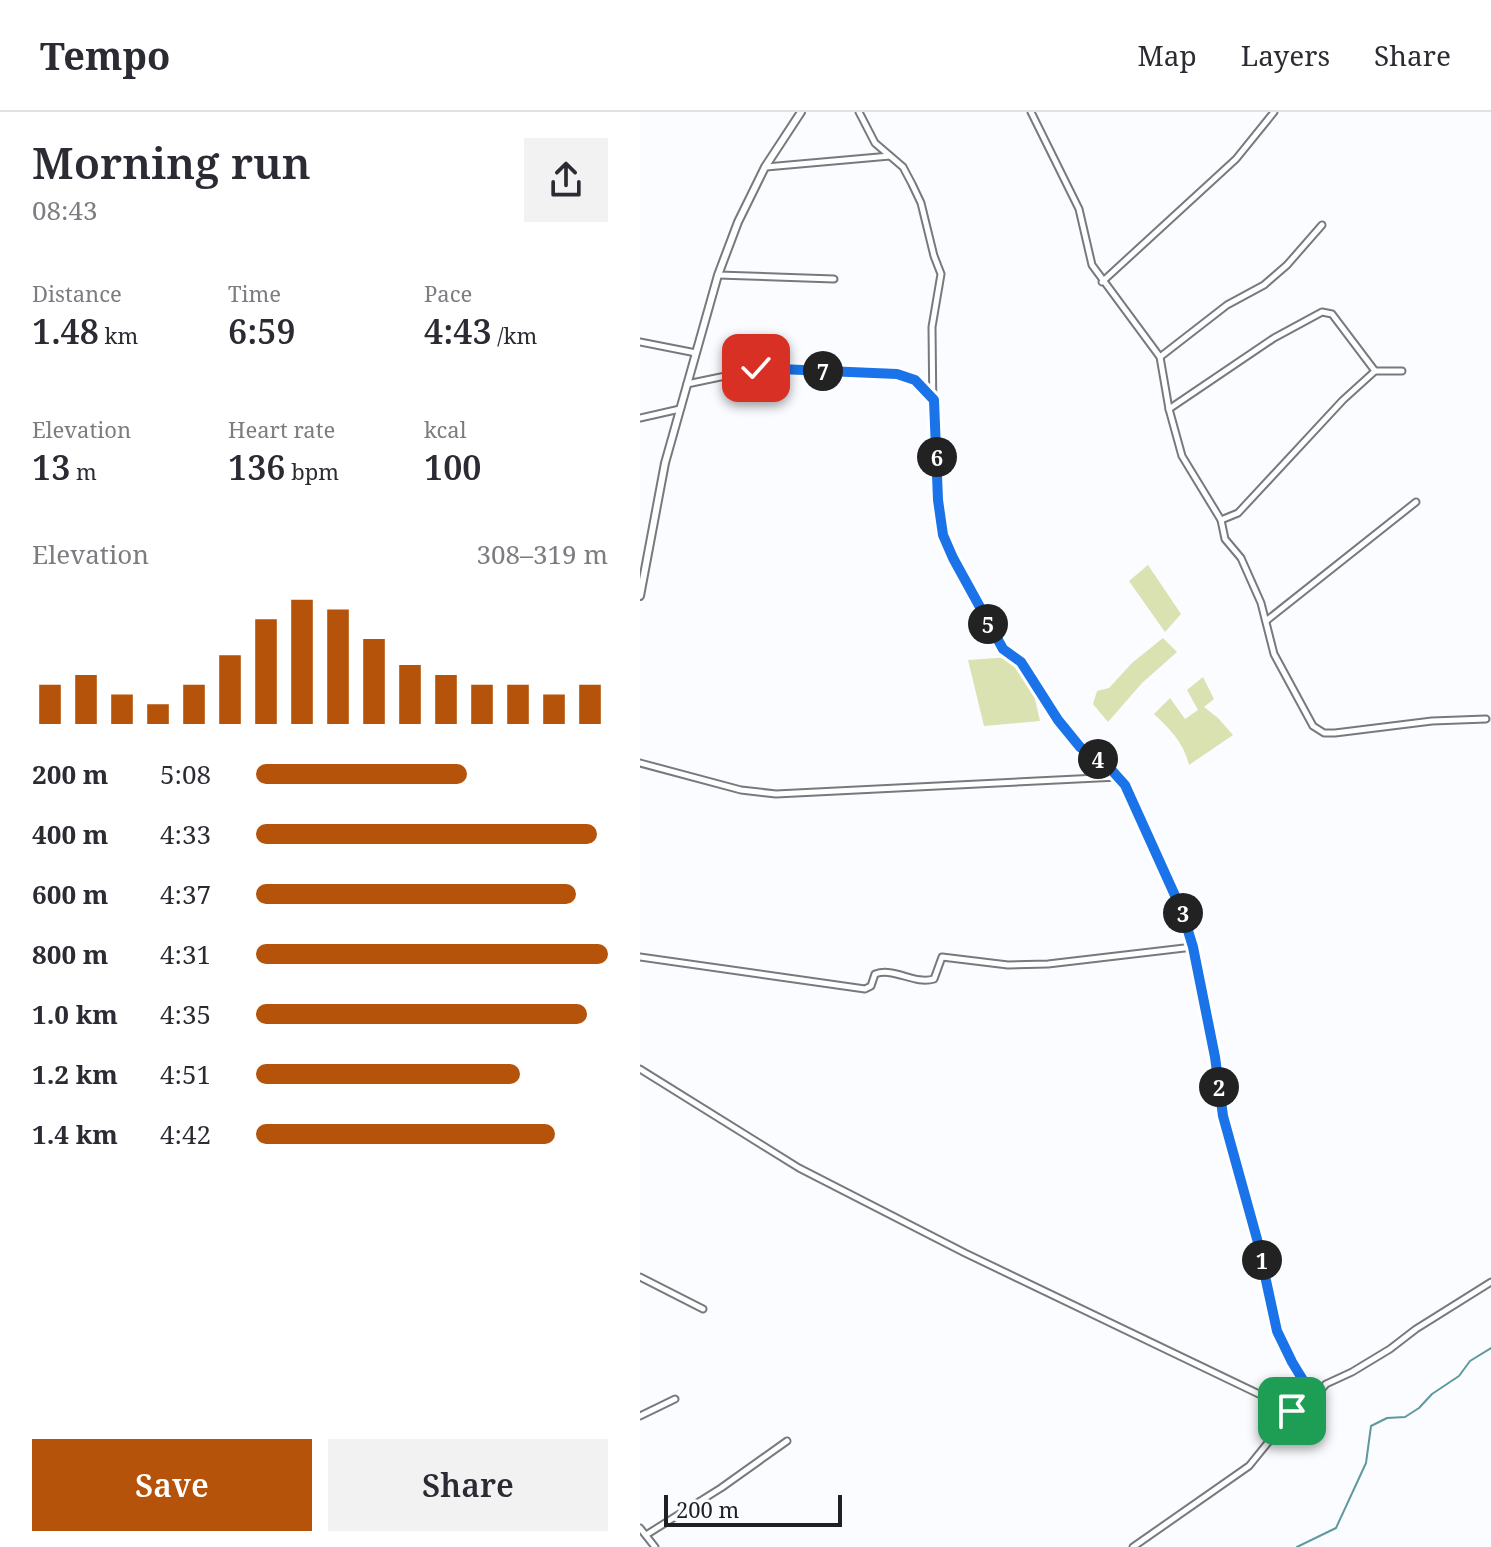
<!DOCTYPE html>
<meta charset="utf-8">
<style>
body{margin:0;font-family:"Noto Serif",serif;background:#f2f2f3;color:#2b2b33;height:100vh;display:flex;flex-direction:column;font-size:30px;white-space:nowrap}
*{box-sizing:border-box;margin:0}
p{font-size:26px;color:#7c7c81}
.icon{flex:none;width:44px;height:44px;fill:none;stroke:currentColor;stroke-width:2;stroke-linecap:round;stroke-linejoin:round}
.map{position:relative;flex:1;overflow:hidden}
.panel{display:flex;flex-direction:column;background:#fff;width:640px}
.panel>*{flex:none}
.scale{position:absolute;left:24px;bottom:20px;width:178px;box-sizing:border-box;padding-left:8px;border:4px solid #1e2021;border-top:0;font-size:22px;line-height:28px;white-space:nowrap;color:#1e2021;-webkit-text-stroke:6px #fafcff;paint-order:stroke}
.pin{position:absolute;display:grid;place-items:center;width:68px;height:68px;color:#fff;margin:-34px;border-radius:16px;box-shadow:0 4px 12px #0006}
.km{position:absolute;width:40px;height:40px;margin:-20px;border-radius:50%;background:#222;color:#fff;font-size:22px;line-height:40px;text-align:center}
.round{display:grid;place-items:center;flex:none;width:84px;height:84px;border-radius:0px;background:#f2f2f3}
.head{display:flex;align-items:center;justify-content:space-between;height:136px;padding:0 32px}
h1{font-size:44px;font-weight:600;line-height:60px}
.metrics{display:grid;grid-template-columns:repeat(3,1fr);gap:12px;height:136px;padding:8px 32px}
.metrics div{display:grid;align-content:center}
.metrics b{font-size:34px;font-weight:600}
.metrics small{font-size:22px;font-weight:400}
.metrics p{font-size:22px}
.chart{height:224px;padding:16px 32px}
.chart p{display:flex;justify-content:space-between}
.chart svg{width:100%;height:144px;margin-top:8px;stroke:#b45309;stroke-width:6}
.primary-button{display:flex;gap:16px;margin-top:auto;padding:16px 32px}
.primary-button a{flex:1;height:92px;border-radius:0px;background:#b45309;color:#fff;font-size:32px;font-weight:600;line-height:92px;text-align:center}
.primary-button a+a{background:#f2f2f3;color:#2b2b33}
ul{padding:0 32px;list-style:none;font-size:26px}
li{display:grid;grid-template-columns:128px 96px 1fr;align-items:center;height:60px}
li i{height:20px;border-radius:10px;background:#b45309}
header{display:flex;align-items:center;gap:48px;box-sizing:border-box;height:112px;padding:0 40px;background:#fff;border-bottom:2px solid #e1e1e2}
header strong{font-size:38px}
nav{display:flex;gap:44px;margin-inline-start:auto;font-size:28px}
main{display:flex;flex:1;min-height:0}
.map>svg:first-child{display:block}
.green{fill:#dbe2b2}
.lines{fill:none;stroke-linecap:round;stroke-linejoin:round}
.stream{stroke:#5e999e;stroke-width:2}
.minor-casing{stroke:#76797d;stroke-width:9}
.tertiary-casing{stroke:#76797d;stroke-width:10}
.minor{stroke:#fff;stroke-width:5}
.tertiary{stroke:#fff;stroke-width:6}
.route-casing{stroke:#fff;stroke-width:16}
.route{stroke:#1a73e8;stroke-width:10}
</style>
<header>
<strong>Tempo</strong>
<nav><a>Map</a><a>Layers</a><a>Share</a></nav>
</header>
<main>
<section class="panel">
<div class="head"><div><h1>Morning run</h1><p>08:43</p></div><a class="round"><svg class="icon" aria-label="share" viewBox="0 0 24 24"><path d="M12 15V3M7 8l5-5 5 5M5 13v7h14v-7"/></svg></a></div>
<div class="metrics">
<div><p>Distance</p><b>1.48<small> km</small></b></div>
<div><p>Time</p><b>6:59</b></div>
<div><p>Pace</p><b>4:43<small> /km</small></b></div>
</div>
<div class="metrics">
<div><p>Elevation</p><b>13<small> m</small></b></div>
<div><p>Heart rate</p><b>136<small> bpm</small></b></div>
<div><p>kcal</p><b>100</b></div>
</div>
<div class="chart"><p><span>Elevation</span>308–319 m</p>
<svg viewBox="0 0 160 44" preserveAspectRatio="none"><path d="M5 44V32M15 44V29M25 44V35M35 44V38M45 44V32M55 44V23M65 44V12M75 44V6M85 44V9M95 44V18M105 44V26M115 44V29M125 44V32M135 44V32M145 44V35M155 44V32"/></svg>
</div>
<ul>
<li><b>200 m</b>5:08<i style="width:60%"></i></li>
<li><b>400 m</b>4:33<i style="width:97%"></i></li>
<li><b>600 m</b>4:37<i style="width:91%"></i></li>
<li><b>800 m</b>4:31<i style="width:100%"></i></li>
<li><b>1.0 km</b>4:35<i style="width:94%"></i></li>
<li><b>1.2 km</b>4:51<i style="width:75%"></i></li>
<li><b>1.4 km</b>4:42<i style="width:85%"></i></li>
</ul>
<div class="primary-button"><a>Save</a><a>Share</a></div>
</section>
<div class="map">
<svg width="851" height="1435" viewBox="0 0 851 1435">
<rect width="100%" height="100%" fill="#fafcff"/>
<g class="green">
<polygon points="508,453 541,502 525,520 489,469"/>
<polygon points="523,526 537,540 502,571 468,610 453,592 457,579 469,576 492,551"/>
<polygon points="385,544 400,609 344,614 328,548"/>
<path d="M563 565 574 587 564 595 578 606 593 623 549 653C544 631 530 617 514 602L530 586 545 607 558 598 547 578Z"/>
</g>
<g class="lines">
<polyline class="stream" points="657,1435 696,1416 726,1351 731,1314 747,1306 765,1305 779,1296 792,1282 819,1264 830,1249 851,1236"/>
<defs>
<g id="minor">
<polyline points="219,0 235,31 263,55 272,72 281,91 294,144 301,162 292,215 293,306 298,388 303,423 356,528 363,537 381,550 418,608 440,635 467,653 485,673 520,756 542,799 553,835 575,945 583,1004 617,1127 637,1219 674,1286"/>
<polyline points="391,0 439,97 452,153 520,245 529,297 542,344 581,408 585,427 601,446 621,491 634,542 673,614 684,621 695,621 792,609 846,607"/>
<polyline points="126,55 250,44"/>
<polyline points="78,163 194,167"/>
<polyline points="462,170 596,47 634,0"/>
<polyline points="0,230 56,241"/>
<polyline points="520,245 587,193 624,173 647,153 682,113"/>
<polyline points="47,272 124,256 257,262 275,268 294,288"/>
<polyline points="529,297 634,226 682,200 692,202 735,259"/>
<polyline points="0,306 40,297"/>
<polyline points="581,408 598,401 703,288 735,259 762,259"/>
<polyline points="626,509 776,390"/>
<polyline points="0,651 101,678 136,682 478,665"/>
<path d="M0 845 225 877 231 874 235 862C255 855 274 873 294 867L302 845 368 853 408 852 553 835"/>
<polyline points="0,957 159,1056 325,1141 650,1297 652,1301"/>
<polyline points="0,1165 63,1197"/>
<polyline points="0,1304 35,1287"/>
<polyline points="0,1416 15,1435"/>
<polyline points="6,1423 81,1376 147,1329"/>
<polyline points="493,1435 609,1354 652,1301 674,1286 686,1272 712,1260 750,1237 776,1217 851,1170"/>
</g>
<polyline id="tertiary" points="0,484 25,351 78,163 98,110 125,55 161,0"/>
</defs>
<use href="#minor" class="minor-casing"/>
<use href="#tertiary" class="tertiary-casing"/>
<use href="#minor" class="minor"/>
<use href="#tertiary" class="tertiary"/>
</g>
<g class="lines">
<defs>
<polyline id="route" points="116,256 257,262 275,268 294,288 298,388 303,423 313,446 363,537 381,550 418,608 440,635 467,653 485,673 542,799 553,835 575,945 583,1004 617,1127 637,1219 652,1250 674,1286 652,1299"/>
</defs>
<use href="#route" class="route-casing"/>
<use href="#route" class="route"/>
</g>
</svg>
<div class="scale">200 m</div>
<div class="pin" style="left:652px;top:1299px;background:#1e9e55"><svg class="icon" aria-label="arrive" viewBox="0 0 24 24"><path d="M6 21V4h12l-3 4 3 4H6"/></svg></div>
<div class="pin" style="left:116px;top:256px;background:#d93025"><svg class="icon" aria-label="check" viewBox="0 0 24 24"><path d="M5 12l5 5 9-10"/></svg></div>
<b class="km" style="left:622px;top:1148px">1</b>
<b class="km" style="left:579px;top:975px">2</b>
<b class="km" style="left:543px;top:801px">3</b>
<b class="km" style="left:458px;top:647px">4</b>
<b class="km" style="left:348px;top:512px">5</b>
<b class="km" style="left:297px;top:345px">6</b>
<b class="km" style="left:183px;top:259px">7</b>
</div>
</main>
